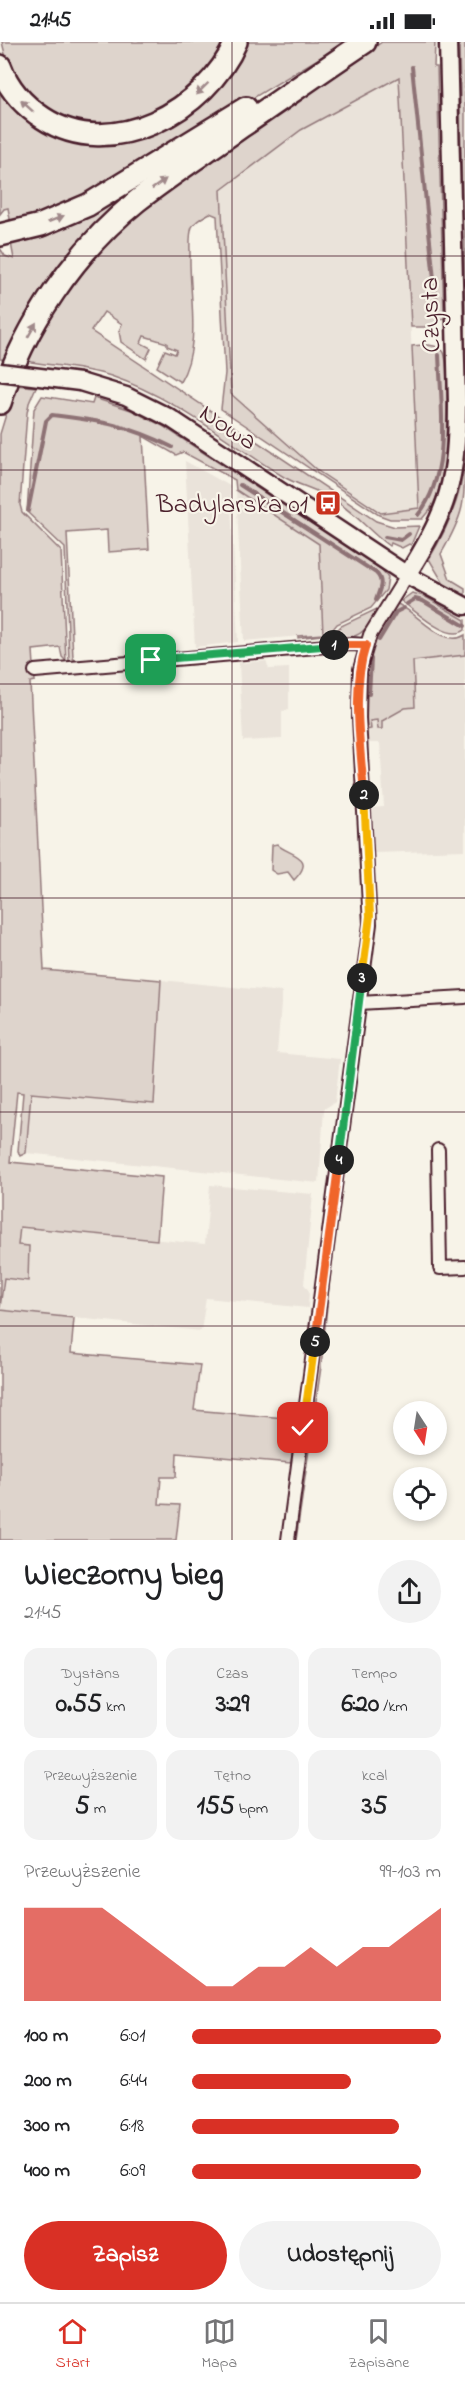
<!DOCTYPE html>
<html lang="pl">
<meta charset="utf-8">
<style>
body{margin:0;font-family:"Indie Flower",sans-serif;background:#f2f2f2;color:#202124;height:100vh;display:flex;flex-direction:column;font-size:22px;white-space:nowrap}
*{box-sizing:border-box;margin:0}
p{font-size:20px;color:#757577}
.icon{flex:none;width:33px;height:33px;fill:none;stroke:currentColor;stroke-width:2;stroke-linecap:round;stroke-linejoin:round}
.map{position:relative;height:1498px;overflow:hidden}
.details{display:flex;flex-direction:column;background:#fff;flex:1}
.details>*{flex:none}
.needle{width:39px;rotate:168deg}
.tools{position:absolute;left:393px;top:1359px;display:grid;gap:12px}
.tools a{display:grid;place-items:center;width:54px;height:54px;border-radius:50%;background:#fff;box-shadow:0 3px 9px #0003;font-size:30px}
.pin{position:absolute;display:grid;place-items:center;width:51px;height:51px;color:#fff;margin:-26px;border-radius:12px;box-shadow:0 3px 9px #0006}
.km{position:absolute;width:30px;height:30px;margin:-15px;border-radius:50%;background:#222;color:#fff;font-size:16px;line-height:30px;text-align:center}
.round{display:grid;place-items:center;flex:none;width:63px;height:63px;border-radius:32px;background:#f2f2f2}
.summary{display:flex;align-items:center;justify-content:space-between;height:102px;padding:0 24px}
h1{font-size:33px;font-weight:700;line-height:45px}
.figures{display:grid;grid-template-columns:repeat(3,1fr);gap:9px;height:102px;padding:6px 24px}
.figures div{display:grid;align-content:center;border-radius:15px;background:#f2f2f2;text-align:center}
.figures b{font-size:26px;font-weight:700}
.figures small{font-size:16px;font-weight:400}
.figures p{font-size:16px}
.chart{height:168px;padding:12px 24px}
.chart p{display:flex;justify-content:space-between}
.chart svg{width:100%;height:108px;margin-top:6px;fill:#d93025;opacity:.7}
.action{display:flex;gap:12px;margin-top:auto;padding:12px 24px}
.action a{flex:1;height:69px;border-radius:36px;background:#d93025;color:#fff;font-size:24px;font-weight:700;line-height:69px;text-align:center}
.action a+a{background:#f2f2f2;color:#202124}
ul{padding:0 24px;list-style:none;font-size:20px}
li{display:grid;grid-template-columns:96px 72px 1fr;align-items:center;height:45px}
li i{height:15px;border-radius:8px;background:#d93025}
.status{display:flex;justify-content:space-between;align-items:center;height:42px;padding:0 30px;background:#fff;direction:ltr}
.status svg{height:16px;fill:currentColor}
.dock{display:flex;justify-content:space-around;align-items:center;height:84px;border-top:2px solid #e0e0e0;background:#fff;font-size:16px;color:#757577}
.dock a{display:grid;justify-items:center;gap:3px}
.dock .selected{color:#d93025}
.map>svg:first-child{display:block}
.built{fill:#eae3da}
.green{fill:#ded4cc;stroke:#947a7c;stroke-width:1.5}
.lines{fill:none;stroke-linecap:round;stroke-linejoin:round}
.stream{stroke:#8e7275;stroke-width:4}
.street-casing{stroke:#4a1f2b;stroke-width:16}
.secondary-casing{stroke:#4a1f2b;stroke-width:21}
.highway-casing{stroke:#4a1f2b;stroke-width:26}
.street{stroke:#f7f3e8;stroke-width:12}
.secondary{stroke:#f7f3e8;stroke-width:16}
.highway{stroke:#f7f3e8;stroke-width:21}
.secondary-bridge-casing{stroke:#4a1f2b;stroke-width:21;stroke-linecap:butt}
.secondary-bridge{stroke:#f7f3e8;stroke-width:16}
.oneway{fill:#a0898a}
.split-1-casing{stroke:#fff;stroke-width:12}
.split-2-casing{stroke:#fff;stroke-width:12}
.split-3-casing{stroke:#fff;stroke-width:12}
.split-4-casing{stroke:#fff;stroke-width:12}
.split-5-casing{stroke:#fff;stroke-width:12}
.split-6-casing{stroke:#fff;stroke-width:12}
.split-1{stroke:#22a559;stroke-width:8}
.split-2{stroke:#f0652b;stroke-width:8}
.split-3{stroke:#f5b400;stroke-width:8}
.split-4{stroke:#22a559;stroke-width:8}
.split-5{stroke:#f0652b;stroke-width:8}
.split-6{stroke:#f5b400;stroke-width:8}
.grid{fill:none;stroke:#4a1f2b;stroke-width:1.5;stroke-opacity:0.55}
.labels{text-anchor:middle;stroke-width:4.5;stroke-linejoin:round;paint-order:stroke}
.street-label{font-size:26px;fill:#4a1f2b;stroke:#f7f3e8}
.poi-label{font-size:26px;fill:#4a1f2b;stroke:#f7f3e8;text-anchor:end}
</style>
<div class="status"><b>21:45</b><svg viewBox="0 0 49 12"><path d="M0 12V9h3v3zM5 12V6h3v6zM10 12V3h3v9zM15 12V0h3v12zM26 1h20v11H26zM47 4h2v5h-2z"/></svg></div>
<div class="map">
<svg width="465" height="1498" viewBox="0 0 465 1498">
<rect width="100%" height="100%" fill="#f7f3e8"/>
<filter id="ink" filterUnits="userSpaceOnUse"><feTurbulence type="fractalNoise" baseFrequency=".0167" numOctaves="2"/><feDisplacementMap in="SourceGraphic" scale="12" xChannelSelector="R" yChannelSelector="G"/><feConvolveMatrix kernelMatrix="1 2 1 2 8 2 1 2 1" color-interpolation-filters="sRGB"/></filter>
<g filter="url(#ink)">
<g class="built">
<polygon points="399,35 419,467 381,471 318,429 231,352 221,148 301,88"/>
<polygon points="185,419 230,444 238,600 195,605"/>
<polygon points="236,448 319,502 323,592 244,599"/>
<polygon points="465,606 465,808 373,811 371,766 384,765 380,701 367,701 364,659 373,622"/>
<polygon points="266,619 269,627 289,626 289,668 282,669 282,697 243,699 239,621"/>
<polygon points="161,938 282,950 277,1011 340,1017 335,1060 324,1067 319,1141 26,1111 31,1051 157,1017"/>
<polygon points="210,1143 313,1152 304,1242 309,1249 308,1266 206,1256 201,1289 0,1268 4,1236 27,1238 29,1204 18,1203 20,1185 205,1202"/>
</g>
<g class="green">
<polygon points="2,0 228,0 201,38 157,70 126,81 94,84 62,77 25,51 6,16"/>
<polygon points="243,0 346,0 122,135 43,173 8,181 10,177 8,166 4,167 0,172 0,38 22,67 131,94"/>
<path d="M382 0H435L434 25H437L444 276 431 285H411L399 35 301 88 221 148 231 352 318 429 381 471 419 466 412 304C422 303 436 301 443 309 450 316 446 408 444 423 443 432 440 442 438 450 434 464 430 467 422 477H390L379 473 221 367 225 331 217 174 210 171C203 175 196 178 192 185 189 193 190 205 190 213 189 255 202 303 180 340L157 325 165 308 175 312 177 308 167 304V301L144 294 141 301 151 306 146 317 121 300 119 289 122 282 104 270 91 289 376 479 395 485 419 484 411 503 409 502 402 506 391 501 389 504C371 491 356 472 337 460 319 447 301 445 284 435 227 400 176 356 111 334 85 326 58 324 31 320L26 317 42 284 79 229 142 165Z"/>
<polygon points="459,0 465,0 465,330"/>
<polygon points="234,81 139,151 12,318 0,317 0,206 5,214 14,217 11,201 30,196"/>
<polygon points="15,343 36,345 29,361 27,371 20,463 22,470 61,509 66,619 62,615 60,605 33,608 35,639 30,640 44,928 161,938 154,1062 31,1051 26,1111 20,1114 18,1109 23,1051 17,1050 10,1120 162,1135 157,1198 20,1185 18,1203 29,1204 28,1239 4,1236 0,1266 0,392"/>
<polygon points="42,354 92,362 94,356 131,368 163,384 382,528 388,535 386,548 371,566 337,582 329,592 298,596 298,594 323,592 319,502 236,448 235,438 183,410 176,413 143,394 149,507 108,510 107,488 67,491 73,616 75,618 75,620 69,620 65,506 27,470 34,367"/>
<path d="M465 416C465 462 464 472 441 512L450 537 465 546V554L445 544 429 517C448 486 462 454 465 416Z"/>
<path d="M412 551 424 554 465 578V588C448 601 416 569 401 559Z"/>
<path d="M395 561C415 567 442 608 465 593V613L413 619 415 665 405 666 382 679V687H378L377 678 370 679 371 687 366 688C361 630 366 611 395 561Z"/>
<path d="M379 566C363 591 364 595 332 598L333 592 341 584Z"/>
<path d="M277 802C286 813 319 813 294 838L288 830 277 832 271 828 272 803Z"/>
<polygon points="327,1234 330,1234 321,1325 296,1498 292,1498"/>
<polygon points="0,1268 74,1276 71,1311 200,1323 194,1368 297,1377 291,1421 177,1411 176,1435 161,1435 159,1462 180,1463 176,1498 0,1498"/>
</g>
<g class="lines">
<g class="stream">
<polyline points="412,25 438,276"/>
<path d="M240 443 376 531C385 540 379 548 376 558"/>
<path d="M28 469 46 379 52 373C101 379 128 383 172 405"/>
<path d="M418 473C452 431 441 364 439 313"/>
<polyline points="385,495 401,498 409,492"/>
<polyline points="407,562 415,557 423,559 465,584"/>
<polyline points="379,598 396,570 404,566"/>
<polyline points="369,652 371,617"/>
</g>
<defs>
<g id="street">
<polyline points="35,629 351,602 366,603"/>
<polyline points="359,961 465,955"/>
<polyline points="438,1108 440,1226 465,1225"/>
<polyline points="288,1498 370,882 359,676 360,627 370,593 407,533"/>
</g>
<g id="secondary">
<polyline points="80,340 126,354 170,376 407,533 465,564"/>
<path d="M407 533C449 467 457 438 457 361L448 0"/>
</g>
<g id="highway">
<path d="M0 24C8 46 23 63 43 76 111 121 207 68 236 0"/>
<polyline points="0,193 41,183 88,163 246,66"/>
<path d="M0 361C23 285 75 209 137 159 170 133 206 110 241 85 282 57 323 28 365 0"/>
</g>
</defs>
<use href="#street" class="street-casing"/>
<use href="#secondary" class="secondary-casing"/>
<use href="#highway" class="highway-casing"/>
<use href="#street" class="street"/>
<use href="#secondary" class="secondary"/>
<use href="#highway" class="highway"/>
<defs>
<polyline id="secondary-bridge" points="0,330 80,340"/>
</defs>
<use href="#secondary-bridge" class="secondary-bridge-casing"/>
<use href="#secondary-bridge" class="secondary-bridge"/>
</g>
<defs><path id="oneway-solid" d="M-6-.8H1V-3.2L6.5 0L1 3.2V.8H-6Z" transform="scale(1.5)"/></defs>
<g class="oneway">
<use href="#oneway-solid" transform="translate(202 47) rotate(136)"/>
<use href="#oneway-solid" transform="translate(27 64) rotate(-138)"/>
<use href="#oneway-solid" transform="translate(159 142) rotate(-36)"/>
<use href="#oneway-solid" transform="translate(56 177) rotate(-22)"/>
<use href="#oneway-solid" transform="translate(32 288) rotate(-60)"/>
</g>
</g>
<g class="lines" filter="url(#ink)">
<defs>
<polyline id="split-1" points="151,618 334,603"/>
<path id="split-2" d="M334 603H366C351 650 361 704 364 753"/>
<polyline id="split-3" points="362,936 370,874 364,753"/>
<polyline id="split-4" points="339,1118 362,936"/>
<polyline id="split-5" points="315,1300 339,1118"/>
<polyline id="split-6" points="303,1386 315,1300"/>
</defs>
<use href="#split-1" class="split-1-casing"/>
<use href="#split-2" class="split-2-casing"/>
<use href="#split-3" class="split-3-casing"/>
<use href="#split-4" class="split-4-casing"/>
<use href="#split-5" class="split-5-casing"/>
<use href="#split-6" class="split-6-casing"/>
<use href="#split-1" class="split-1"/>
<use href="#split-2" class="split-2"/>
<use href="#split-3" class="split-3"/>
<use href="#split-4" class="split-4"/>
<use href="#split-5" class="split-5"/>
<use href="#split-6" class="split-6"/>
</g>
<path class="grid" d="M232 0V1498M0 214H465M0 428H465M0 642H465M0 856H465M0 1070H465M0 1284H465"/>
<defs>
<symbol id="bus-square" viewBox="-11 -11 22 22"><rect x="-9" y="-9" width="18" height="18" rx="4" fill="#c8321e" stroke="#f7f3e8"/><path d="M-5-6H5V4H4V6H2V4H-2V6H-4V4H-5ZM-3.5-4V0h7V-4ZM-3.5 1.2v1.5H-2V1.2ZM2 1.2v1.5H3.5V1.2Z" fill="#fff"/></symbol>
</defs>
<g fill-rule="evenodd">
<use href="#bus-square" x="313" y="446" width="30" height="30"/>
</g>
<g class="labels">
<g class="street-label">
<text transform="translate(429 273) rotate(-92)" y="9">Czysta</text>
<text transform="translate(229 384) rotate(33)" y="9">Nowa</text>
</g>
<g class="poi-label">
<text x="308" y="470">Badylarska 01</text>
</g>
</g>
</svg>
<div class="tools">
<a><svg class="needle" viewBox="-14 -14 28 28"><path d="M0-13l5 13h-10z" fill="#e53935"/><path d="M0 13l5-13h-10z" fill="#757577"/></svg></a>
<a><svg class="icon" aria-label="locate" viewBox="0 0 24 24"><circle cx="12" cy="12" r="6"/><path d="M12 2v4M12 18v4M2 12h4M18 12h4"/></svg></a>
</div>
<div class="pin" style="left:151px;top:618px;background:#1e9e55"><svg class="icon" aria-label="arrive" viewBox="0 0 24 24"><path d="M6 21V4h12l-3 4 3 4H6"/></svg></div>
<div class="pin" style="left:303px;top:1386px;background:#d93025"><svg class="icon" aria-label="check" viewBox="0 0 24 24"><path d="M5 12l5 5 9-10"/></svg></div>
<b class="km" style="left:334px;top:603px">1</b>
<b class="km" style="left:364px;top:753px">2</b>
<b class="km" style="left:362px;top:936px">3</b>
<b class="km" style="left:339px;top:1118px">4</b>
<b class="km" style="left:315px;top:1300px">5</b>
</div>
<section class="details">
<div class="summary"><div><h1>Wieczorny bieg</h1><p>21:45</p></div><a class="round"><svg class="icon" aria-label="share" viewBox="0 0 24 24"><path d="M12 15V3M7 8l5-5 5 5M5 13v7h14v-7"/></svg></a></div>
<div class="figures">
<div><p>Dystans</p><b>0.55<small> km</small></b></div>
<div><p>Czas</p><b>3:29</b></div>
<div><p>Tempo</p><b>6:20<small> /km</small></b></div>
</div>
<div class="figures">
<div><p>Przewyższenie</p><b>5<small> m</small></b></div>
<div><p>Tętno</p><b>155<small> bpm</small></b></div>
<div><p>kcal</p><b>35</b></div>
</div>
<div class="chart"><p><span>Przewyższenie</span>99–103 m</p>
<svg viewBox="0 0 160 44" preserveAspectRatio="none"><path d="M0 44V6L10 6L20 6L30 6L40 14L50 22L60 30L70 38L80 38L90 30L100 30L110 22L120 30L130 22L140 22L150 14L160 6V44z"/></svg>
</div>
<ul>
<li><b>100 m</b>6:01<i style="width:100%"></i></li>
<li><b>200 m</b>6:44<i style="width:64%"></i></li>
<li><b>300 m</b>6:18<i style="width:83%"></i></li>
<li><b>400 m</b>6:09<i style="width:92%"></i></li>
</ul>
<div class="action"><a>Zapisz</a><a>Udostępnij</a></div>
</section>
<nav class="dock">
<a class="selected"><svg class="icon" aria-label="home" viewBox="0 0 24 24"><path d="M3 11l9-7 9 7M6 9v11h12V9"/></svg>Start</a>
<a><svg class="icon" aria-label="map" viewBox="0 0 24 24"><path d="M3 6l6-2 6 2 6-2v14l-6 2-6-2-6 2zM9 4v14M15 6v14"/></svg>Mapa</a>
<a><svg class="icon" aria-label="saved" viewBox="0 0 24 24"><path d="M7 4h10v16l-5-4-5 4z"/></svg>Zapisane</a>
</nav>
